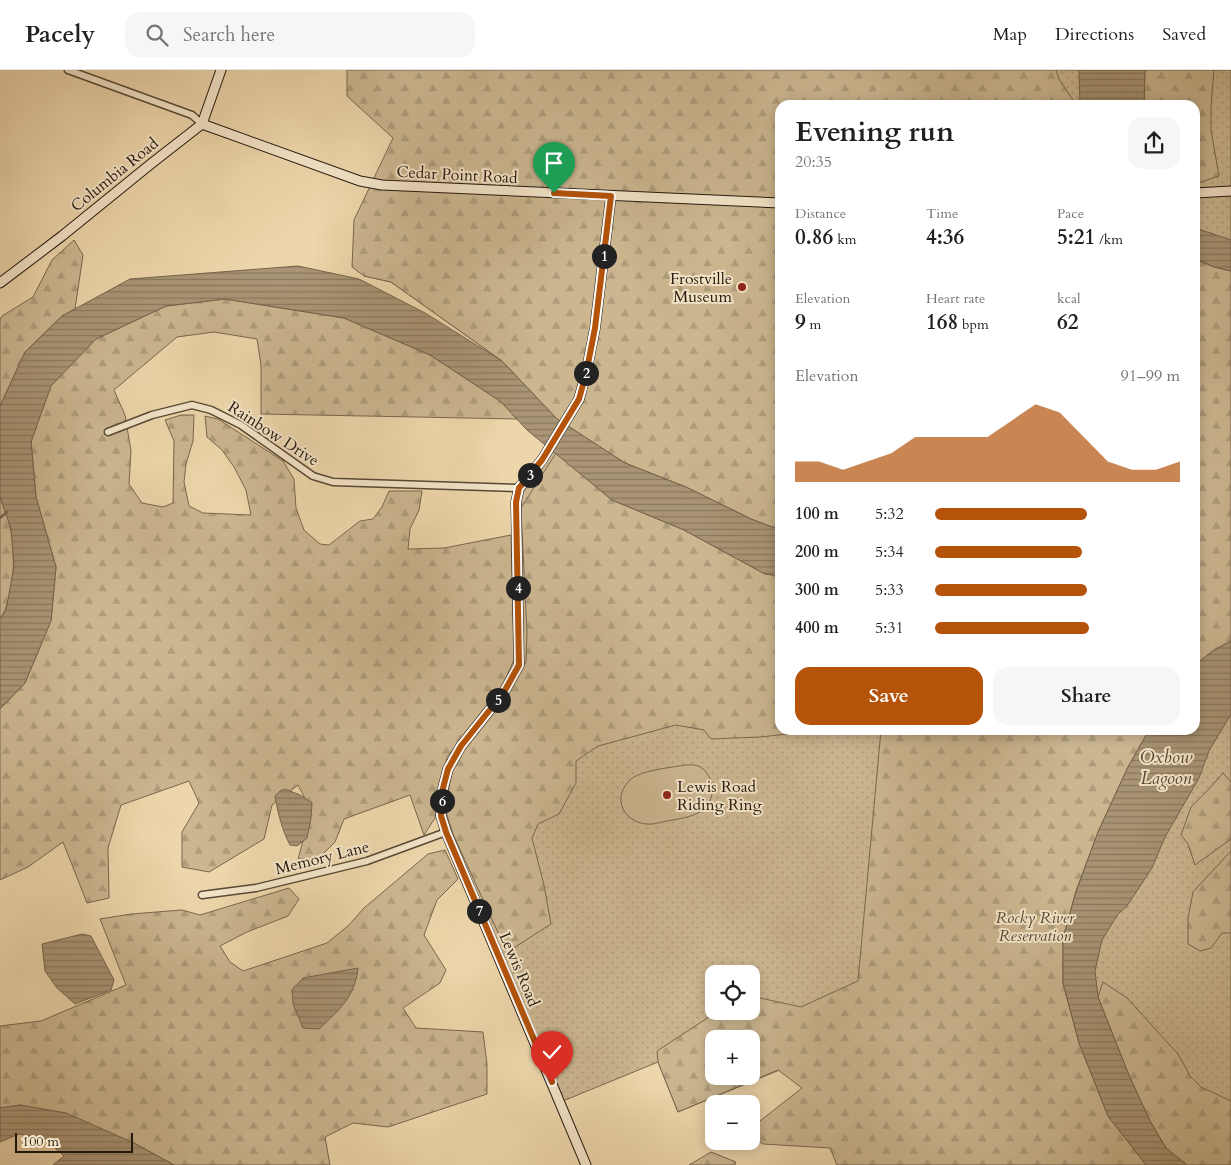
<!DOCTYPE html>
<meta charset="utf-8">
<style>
body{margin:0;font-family:Cardo,serif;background:#f6f6f6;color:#202124;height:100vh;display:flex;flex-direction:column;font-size:19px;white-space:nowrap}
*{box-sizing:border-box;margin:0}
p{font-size:16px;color:#757577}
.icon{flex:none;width:28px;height:28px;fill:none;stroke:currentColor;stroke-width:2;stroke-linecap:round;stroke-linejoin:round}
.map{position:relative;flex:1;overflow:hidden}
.side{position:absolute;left:775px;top:30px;width:425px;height:635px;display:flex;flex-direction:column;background:#fff;border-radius:15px;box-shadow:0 2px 12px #0003}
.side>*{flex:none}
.controls{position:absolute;left:705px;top:895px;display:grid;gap:10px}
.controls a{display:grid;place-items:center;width:55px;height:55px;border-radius:10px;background:#fff;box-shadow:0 2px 12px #0003;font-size:25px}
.scale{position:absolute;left:15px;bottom:12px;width:118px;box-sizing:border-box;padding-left:5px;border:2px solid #25180d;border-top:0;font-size:14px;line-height:18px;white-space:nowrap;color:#25180d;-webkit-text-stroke:4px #f3e4c8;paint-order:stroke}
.pin{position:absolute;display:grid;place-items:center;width:42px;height:42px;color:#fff;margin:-51px -21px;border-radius:50% 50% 50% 0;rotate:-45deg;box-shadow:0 0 5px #0007}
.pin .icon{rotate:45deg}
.km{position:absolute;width:25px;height:25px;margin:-12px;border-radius:50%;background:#222;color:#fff;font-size:14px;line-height:25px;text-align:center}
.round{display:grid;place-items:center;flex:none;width:52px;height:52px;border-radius:15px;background:#f6f6f6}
.head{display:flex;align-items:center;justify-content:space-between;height:85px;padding:0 20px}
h1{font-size:28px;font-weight:700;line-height:38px}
.stats{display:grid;grid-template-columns:repeat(3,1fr);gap:8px;height:85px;padding:5px 20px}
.stats div{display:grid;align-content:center}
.stats b{font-size:21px;font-weight:700}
.stats small{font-size:14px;font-weight:400}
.stats p{font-size:14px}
.chart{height:140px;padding:10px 20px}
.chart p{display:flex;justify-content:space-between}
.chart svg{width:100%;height:90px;margin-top:5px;fill:#b45309;opacity:.7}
.cta{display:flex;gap:10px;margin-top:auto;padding:10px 20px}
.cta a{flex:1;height:58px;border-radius:15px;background:#b45309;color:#fff;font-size:20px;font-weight:700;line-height:58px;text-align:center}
.cta a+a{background:#f6f6f6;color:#202124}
ul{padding:0 20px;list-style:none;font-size:16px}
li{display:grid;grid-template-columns:80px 60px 1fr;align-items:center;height:38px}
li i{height:12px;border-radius:6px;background:#b45309}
header{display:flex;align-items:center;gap:30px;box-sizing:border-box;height:70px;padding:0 25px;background:#fff;border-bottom:1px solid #e0e0e0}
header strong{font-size:24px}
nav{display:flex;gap:28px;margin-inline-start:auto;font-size:18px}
.search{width:350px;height:45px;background:#f6f6f6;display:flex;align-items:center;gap:12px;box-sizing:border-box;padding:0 18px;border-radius:15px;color:#757577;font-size:19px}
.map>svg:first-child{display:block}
.grass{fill:url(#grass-dots);stroke:#78674e;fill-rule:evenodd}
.forest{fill:url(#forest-firs);stroke:#78674e;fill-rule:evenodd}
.pitch{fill:#cbb690;stroke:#78674e}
.water{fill:url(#water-rules);stroke:#74634b}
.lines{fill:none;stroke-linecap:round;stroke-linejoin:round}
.stream{stroke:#74634b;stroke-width:2.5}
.street-casing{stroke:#574834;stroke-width:9}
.secondary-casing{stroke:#25180d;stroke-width:11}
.street{stroke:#f3e4c8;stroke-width:6}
.secondary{stroke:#f3e4c8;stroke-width:9}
.route-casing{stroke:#fff;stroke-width:10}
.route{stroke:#b45309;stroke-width:6}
.poi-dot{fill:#8f2418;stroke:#f3e4c8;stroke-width:2}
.labels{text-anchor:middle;stroke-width:4;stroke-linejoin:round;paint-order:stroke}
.street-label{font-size:16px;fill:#25180d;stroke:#f3e4c8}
.poi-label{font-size:16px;fill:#25180d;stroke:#f3e4c8;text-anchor:end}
.park-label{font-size:16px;font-style:italic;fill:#574734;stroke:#f3e4c8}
.water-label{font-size:18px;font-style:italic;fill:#5a4a37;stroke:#f3e4c8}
</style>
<header>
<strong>Pacely</strong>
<div class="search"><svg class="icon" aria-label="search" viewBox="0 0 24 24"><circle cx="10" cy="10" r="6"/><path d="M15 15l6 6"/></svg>Search here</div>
<nav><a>Map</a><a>Directions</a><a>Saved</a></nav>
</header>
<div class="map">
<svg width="1231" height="1095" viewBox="0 0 1231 1095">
<defs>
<pattern id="grass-dots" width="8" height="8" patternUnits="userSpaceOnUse" patternTransform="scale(1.25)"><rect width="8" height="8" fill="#cbb690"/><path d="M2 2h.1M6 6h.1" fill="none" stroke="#ae9c7b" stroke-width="1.8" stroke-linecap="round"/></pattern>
<pattern id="forest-firs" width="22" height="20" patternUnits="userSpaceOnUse" patternTransform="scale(1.25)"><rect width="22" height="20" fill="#cbb690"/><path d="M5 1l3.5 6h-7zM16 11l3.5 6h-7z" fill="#ae9c7b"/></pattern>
<pattern id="water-rules" width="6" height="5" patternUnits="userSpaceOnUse" patternTransform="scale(1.25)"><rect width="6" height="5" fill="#a99575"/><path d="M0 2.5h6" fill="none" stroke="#89795e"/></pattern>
</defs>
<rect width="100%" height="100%" fill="#edd6ab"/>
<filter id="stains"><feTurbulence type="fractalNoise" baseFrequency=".004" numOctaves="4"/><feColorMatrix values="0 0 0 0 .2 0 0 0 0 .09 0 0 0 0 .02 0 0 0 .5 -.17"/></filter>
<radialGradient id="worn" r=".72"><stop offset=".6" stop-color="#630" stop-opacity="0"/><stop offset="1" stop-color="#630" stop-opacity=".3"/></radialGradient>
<path class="grass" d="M454 0H1231V1095H867L869 963 678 1042 658 992 558 1033 441 750 450 689 522 602 515 436 563 356 502 291 391 212 364 206 378 134ZM780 35H1195V660H780ZM714 904H751V941H714ZM714 969H751V1006H714Z"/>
<g class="forest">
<polygon points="347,0 1056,0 1059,9 1076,35 780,35 780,460 751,449 686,417 625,393 557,349 502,291 391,212 364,206 352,197 354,150 393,68 347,26"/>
<polygon points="1145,0 1214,0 1211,35 1211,60 1219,106 1195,114 1195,35 1144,35"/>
<polygon points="74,170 83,185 75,239 62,246 25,282 0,336 0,249 2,246 33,227 52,190"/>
<polygon points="1195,189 1214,197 1231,201 1231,571 1214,580 1195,595"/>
<polygon points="225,229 344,248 430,285 500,331 518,349 261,344 261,295 257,269 214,262 177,267 114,320 125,345 131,381 129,414 142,433 163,437 173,433 174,371 165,350 181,345 194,345 193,371 186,394 184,412 189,436 203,443 251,445 246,420 234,397 222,380 207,367 205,346 218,349 283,391 294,409 296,438 304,460 320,474 329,475 360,451 373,449 382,437 389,421 422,421 419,440 410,459 408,479 444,478 511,465 514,590 500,621 447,687 435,748 424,765 410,725 344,749 335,772 319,788 298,789 304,767 308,734 298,715 272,735 264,769 209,802 182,797 182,762 199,733 189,711 121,735 108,778 109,828 87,833 63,772 28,797 0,810 0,639 25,613 51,550 56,497 36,427 31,371 51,315 96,269 166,236"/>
<polygon points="556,383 612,430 684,460 765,504 780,506 780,660 824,660 760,667 711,669 704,660 676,655 598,676 576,691 576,713 559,744 538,754 532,768 544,815 551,854 512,879 501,869 453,764 445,739 453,695 526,592 527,563 521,438"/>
<path d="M0 427C3 437 8 447 10 457 16 482 15 527 0 549Z"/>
<path d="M881 660H1149L1128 697 1098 762 1076 821 1063 868V913L1079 973 1108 1046 1146 1095H837L830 1078 763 1074 751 1067V1058L802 1018 778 1000 678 1042 658 992 657 981 718 941H751V926L801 937 858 911ZM714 969H751V1006H714Z"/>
<polygon points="1223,703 1231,712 1231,769 1195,795 1188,774 1181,765 1191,737 1209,719"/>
<polygon points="445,780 458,809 437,830 424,865 446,900 440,913 403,938 416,958 483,962 487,994 487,1024 388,1057 353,1053 325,1067 330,1095 174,1095 134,1073 21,1035 0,1038 0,956 41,951 126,915 100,849 131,844 182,840 200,845 289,818 299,829 288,846 247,862 220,876 230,892 243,901 327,873 349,855 364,838 428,784"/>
<polygon points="1231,781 1231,863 1222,863 1211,878 1200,881 1188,874 1188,848 1193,822"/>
<polygon points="1103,912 1127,928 1178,984 1190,1006 1201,1017 1231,1031 1231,1095 1187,1095 1166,1078 1149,1049 1128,1003 1098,927"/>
<polygon points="711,1082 736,1092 735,1095 689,1095"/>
</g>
<path class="pitch" d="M684 695C690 695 697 694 702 698 714 708 716 727 705 738 694 749 672 749 658 753 631 760 608 733 629 711 639 700 670 698 684 695Z"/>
<g class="water">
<polygon points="1079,0 1145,0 1144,35 1080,35"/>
<polygon points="1195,158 1231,170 1231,201 1214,197 1195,188"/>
<polygon points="298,196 359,209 425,243 502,291 557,349 625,393 686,417 751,449 780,460 780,506 765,504 684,460 612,430 527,360 500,331 430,285 344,248 225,229 166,236 96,269 51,316 31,372 36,427 56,497 51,551 25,613 0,639 0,549 6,540 14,497 11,458 0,427 0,336 25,282 62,246 130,209"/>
<polygon points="1231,571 1231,644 1209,681 1199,708 1165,767 1152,798 1127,836 1118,844 1102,870 1095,901 1098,927 1128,1003 1149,1049 1166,1078 1187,1095 1146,1095 1108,1046 1079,973 1063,913 1063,868 1076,822 1098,762 1128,697 1149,660 1195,660 1195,595 1214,580"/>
<path d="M285 719 300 725 312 733 311 748 307 768 297 776 290 775C282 760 278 743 275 726L280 721Z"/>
<polygon points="82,864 91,866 114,910 111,920 75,934 57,918 45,901 42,874"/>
<path d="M358 898C355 927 339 940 319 959L303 958 293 934 292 920 303 908Z"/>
<polygon points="21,1035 66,1043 134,1073 174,1095 53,1095 64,1086 45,1069 19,1064 0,1072 0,1038"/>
</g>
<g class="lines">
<polyline class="stream" points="0,448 7,442"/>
<defs>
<g id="street">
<polyline points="68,0 192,45 202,54"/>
<polyline points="108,362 152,345 192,335 211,340 241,355 313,406 333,412 519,418"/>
<polyline points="202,825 256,818 367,791 446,762"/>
</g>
<g id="secondary">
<polyline points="202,54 360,111 382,115 780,133"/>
<polyline points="1195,123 1231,121"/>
<polyline points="0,213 62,166 152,93 202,54 221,0"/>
<polyline points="586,1095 446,762 441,746 442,722 448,699 461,676 504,622 519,595 516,432 519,418 542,390 579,329 586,304 595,258 611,126"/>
</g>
</defs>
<use href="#street" class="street-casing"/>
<use href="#secondary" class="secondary-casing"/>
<use href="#street" class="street"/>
<use href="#secondary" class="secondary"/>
</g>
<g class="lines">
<defs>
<polyline id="route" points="552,1012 446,762 441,746 442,722 448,699 461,676 504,622 519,595 516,432 519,418 542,390 579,329 586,304 595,258 611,126 554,123"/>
</defs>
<use href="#route" class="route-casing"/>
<use href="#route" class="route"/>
</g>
<g class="poi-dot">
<circle cx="742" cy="217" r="5"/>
<circle cx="667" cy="725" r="5"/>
</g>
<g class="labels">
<g class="street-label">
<text transform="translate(114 104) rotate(-39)" y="6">Columbia Road</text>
<text transform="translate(457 104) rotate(3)" y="6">Cedar Point Road</text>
<text transform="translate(274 363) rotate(33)" y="6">Rainbow Drive</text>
<text transform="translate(322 787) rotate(-14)" y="6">Memory Lane</text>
<text transform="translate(520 899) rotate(67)" y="6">Lewis Road</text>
</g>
<g class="poi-label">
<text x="732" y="214">Frostville<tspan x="732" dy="18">Museum</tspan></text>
<text x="677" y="722" text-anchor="start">Lewis Road<tspan x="677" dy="18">Riding Ring</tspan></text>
</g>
<g class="park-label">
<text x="1035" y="853">Rocky River<tspan x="1035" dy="18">Reservation</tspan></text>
</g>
<g class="water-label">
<text x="1166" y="693">Oxbow<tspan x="1166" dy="21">Lagoon</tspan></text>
</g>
</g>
<rect width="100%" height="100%" filter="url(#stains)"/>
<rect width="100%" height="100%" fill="url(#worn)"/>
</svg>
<div class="controls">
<a><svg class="icon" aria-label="locate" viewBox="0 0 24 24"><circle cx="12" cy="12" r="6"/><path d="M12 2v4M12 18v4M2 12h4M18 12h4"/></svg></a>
<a>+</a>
<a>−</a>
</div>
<div class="scale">100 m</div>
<div class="pin" style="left:554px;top:123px;background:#1e9e55"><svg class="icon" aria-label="arrive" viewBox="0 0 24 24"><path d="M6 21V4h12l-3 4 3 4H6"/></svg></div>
<div class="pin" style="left:552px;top:1012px;background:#d93025"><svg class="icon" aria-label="check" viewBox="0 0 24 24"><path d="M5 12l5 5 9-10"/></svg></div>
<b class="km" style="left:604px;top:186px">1</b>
<b class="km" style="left:586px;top:303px">2</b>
<b class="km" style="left:530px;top:405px">3</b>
<b class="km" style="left:518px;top:518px">4</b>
<b class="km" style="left:498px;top:630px">5</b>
<b class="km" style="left:442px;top:731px">6</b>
<b class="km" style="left:479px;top:841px">7</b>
<section class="side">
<div class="head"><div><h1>Evening run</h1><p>20:35</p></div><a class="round"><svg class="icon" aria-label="share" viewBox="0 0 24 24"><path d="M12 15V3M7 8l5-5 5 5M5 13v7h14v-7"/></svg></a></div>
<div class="stats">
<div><p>Distance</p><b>0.86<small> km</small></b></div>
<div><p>Time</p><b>4:36</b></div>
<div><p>Pace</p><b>5:21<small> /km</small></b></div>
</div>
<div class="stats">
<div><p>Elevation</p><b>9<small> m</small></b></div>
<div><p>Heart rate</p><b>168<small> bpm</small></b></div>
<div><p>kcal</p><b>62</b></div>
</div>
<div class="chart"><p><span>Elevation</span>91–99 m</p>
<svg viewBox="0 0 160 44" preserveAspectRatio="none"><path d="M0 44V34L10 34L20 38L30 34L40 30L50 22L60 22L70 22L80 22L90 14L100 6L110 10L120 22L130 34L140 38L150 38L160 34V44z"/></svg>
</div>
<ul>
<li><b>100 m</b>5:32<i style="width:62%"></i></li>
<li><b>200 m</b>5:34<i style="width:60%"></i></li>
<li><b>300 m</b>5:33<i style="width:62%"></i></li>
<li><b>400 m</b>5:31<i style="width:63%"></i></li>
</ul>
<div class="cta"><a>Save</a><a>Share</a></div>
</section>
</div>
